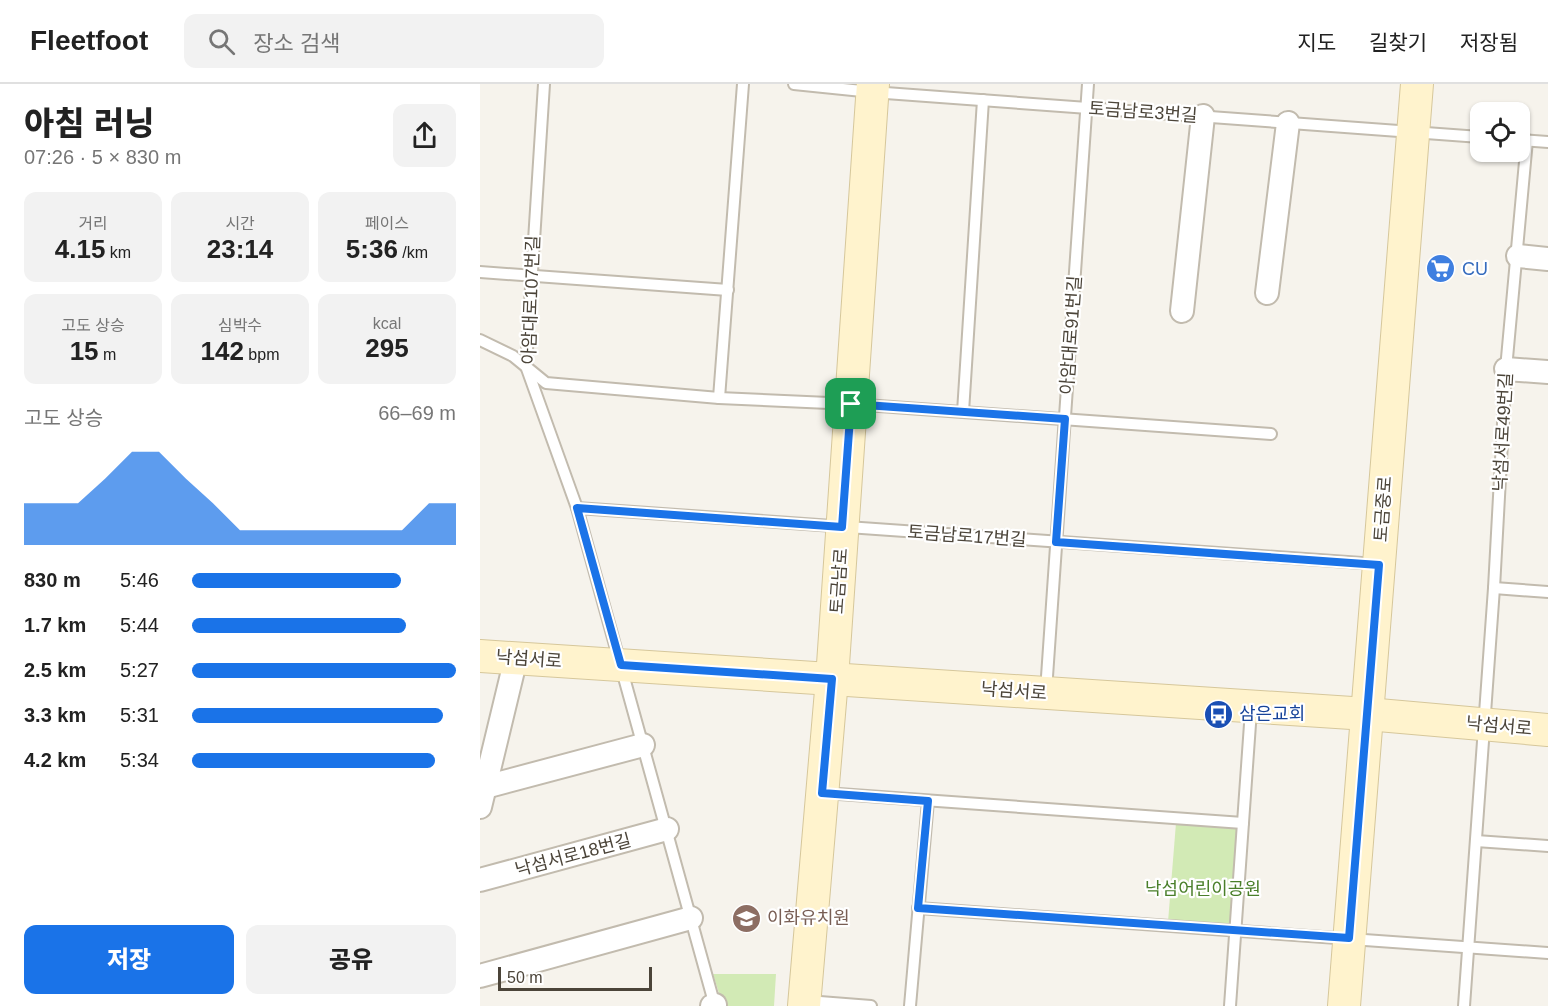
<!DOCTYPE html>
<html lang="ko">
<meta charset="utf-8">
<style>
body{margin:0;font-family:Arial,"Noto Sans KR",sans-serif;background:#f2f2f2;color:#222;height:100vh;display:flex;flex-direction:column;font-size:22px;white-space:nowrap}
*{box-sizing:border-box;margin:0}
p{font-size:20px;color:#767676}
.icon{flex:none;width:33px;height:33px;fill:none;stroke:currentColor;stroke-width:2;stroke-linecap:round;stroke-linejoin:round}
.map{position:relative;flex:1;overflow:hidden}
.details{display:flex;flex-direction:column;background:#fff;width:480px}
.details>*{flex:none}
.fabs{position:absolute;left:990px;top:18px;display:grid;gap:12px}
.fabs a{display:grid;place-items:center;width:60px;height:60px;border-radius:12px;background:#fff;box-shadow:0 2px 4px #0004;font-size:30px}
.scale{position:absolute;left:18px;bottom:15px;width:154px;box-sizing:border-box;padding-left:6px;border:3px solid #4b4439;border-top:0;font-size:16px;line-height:21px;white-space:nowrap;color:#4b4439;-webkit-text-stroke:4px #fff;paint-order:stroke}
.pin{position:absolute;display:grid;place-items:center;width:51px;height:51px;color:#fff;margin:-26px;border-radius:12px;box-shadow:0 3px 9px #0006}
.round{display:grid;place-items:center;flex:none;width:63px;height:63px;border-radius:12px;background:#f2f2f2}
.head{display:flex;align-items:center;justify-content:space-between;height:102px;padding:0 24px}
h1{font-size:33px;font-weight:800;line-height:45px}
.figures{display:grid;grid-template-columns:repeat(3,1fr);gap:9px;height:102px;padding:6px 24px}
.figures div{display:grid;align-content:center;border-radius:12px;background:#f2f2f2;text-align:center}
.figures b{font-size:26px;font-weight:800}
.figures small{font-size:16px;font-weight:400}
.figures p{font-size:16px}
.chart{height:168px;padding:12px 24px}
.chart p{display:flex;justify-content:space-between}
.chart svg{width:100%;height:108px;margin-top:6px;fill:#1a73e8;opacity:.7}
.action{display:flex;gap:12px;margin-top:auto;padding:12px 24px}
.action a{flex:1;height:69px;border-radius:12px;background:#1a73e8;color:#fff;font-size:24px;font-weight:800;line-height:69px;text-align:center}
.action a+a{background:#f2f2f2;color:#222}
ul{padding:0 24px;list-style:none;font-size:20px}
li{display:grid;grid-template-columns:96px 72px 1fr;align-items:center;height:45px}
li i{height:15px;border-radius:8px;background:#1a73e8}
header{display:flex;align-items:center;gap:36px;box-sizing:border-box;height:84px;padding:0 30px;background:#fff;border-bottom:2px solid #e0e0e0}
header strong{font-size:28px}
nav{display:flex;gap:33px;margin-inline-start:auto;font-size:21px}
.search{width:420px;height:54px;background:#f2f2f2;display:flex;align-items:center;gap:15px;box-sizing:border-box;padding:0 21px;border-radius:12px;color:#767676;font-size:22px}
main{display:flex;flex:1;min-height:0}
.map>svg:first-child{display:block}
.green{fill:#d2eab5}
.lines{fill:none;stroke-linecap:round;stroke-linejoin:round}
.lane-casing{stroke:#c2bbae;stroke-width:14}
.street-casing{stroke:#c2bbae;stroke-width:26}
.secondary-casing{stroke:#d6c79b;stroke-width:34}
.lane{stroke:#fff;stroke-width:10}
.street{stroke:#fff;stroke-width:22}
.secondary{stroke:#fff3cd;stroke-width:32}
.route-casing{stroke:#fff;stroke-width:12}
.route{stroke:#1a73e8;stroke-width:8}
.labels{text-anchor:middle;stroke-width:4.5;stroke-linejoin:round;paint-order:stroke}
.street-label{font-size:18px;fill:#4b4439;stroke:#fff}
.shop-label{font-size:18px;fill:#366cbe;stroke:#fff;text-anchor:start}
.transit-label{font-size:18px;fill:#164399;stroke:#fff;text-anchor:start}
.park-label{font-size:18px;fill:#4a7f2a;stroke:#fff}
.education-label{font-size:18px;fill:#785e54;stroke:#fff;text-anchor:start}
</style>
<header>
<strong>Fleetfoot</strong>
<div class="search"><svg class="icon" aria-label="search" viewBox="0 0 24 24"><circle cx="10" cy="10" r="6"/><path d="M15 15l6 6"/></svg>장소 검색</div>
<nav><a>지도</a><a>길찾기</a><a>저장됨</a></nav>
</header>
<main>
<section class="details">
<div class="head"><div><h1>아침 러닝</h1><p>07:26 · 5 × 830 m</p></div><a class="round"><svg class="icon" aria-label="share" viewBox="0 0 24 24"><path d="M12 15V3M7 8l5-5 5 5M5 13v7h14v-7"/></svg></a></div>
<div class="figures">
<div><p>거리</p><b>4.15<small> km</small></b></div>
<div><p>시간</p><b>23:14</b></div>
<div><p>페이스</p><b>5:36<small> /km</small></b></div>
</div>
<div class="figures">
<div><p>고도 상승</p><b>15<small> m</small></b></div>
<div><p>심박수</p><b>142<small> bpm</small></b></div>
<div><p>kcal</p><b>295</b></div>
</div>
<div class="chart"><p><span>고도 상승</span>66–69 m</p>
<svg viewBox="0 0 160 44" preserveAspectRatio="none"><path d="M0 44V27L10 27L20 27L30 17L40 6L50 6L60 17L70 27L80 38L90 38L100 38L110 38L120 38L130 38L140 38L150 27L160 27V44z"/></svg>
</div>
<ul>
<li><b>830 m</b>5:46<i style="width:79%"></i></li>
<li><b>1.7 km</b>5:44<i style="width:81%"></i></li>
<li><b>2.5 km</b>5:27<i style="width:100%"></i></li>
<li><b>3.3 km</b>5:31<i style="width:95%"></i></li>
<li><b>4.2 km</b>5:34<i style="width:92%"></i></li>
</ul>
<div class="action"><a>저장</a><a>공유</a></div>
</section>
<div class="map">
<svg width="1068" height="922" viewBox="0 0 1068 922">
<rect width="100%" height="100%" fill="#f6f3ec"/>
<g class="green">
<polygon points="696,739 759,742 752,843 688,838"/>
<polygon points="233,890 296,890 294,922 243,922"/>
</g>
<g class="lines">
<defs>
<g id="lane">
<polyline points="64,0 46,282 97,424 235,922"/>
<polyline points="314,0 392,8 1000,53"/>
<polyline points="1040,56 1068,58"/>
<polyline points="0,188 248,206"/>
<polyline points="0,256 33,272 66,299 239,314 371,320 791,350"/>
<polyline points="239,314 263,0"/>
<polyline points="483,328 503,16"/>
<polyline points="97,424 896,480"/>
<polyline points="1014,504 1068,508"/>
<polyline points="566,607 608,0"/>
<polyline points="345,709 763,739"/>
<polyline points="996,757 1068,762"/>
<polyline points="438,824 1068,869"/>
<polyline points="327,917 391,922"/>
<polyline points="430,922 448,717"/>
<polyline points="750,922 771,626"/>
<polyline points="984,922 1014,504 1026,285 1047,56"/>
</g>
<g id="street">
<polyline points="1038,172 1068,175"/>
<polyline points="787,209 808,39"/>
<polyline points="702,227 723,32"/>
<polyline points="1026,285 1068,288"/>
<polyline points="5,703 163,661"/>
<polyline points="0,723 36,574"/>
<polyline points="0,796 187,745"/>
<polyline points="0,892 211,834"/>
<polyline points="232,922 235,921"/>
</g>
<g id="secondary">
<polyline points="0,572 887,630 1068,646"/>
<polyline points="324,922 352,595 393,0"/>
<polyline points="864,922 937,0"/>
</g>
</defs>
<use href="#lane" class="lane-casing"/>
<use href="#street" class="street-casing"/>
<use href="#secondary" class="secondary-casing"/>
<use href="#lane" class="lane"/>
<use href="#street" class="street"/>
<use href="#secondary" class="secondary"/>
</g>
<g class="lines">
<defs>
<polygon id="route" points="371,320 585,335 576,458 899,481 869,854 438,824 448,717 342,709 352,595 141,581 97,424 362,443"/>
</defs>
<use href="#route" class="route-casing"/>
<use href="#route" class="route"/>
</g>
<defs>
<symbol id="supermarket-disc" viewBox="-11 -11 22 22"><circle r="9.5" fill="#3f7fe0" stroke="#fff"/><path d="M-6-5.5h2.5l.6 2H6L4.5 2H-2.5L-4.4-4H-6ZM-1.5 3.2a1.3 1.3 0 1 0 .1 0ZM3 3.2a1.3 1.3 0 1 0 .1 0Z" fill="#fff"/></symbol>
<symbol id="bus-disc" viewBox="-11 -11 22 22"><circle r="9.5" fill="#1a4fb4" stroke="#fff"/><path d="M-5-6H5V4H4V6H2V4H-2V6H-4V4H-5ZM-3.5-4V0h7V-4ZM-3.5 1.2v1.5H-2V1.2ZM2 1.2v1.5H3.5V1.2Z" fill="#fff"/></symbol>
<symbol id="school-disc" viewBox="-11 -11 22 22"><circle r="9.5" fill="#8d6e63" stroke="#fff"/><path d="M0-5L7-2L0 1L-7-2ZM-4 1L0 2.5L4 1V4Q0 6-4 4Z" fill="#fff"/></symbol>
</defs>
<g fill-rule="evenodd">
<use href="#supermarket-disc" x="944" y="168" width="33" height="33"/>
<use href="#bus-disc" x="722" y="614" width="33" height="33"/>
<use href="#school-disc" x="250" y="818" width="33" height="33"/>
</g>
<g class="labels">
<g class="street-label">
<text transform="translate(663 28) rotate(4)" y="6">토금남로3번길</text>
<text transform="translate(51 216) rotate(-88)" y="6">아암대로107번길</text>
<text transform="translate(591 251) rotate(-86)" y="6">아암대로91번길</text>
<text transform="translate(1023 348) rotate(-87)" y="6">낙섬서로49번길</text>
<text transform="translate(903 425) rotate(-86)" y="6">토금중로</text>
<text transform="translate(487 452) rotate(4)" y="6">토금남로17번길</text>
<text transform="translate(359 497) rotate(-86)" y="6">토금남로</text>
<text transform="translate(49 575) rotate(4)" y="6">낙섬서로</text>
<text transform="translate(534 607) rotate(4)" y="6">낙섬서로</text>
<text transform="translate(1019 642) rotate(5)" y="6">낙섬서로</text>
<text transform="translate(93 771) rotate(-15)" y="6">낙섬서로18번길</text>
</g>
<g class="shop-label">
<text x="982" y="191">CU</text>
</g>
<g class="transit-label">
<text x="759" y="636">삼은교회</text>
</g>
<g class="park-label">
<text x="723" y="811">낙섬어린이공원</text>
</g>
<g class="education-label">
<text x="287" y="840">이화유치원</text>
</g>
</g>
</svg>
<div class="fabs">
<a><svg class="icon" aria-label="locate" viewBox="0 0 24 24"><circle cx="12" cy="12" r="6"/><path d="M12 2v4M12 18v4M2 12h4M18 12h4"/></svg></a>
</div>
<div class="scale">50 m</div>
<div class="pin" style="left:371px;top:320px;background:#1e9e55"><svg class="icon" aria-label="arrive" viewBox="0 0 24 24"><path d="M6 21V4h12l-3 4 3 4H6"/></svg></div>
</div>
</main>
